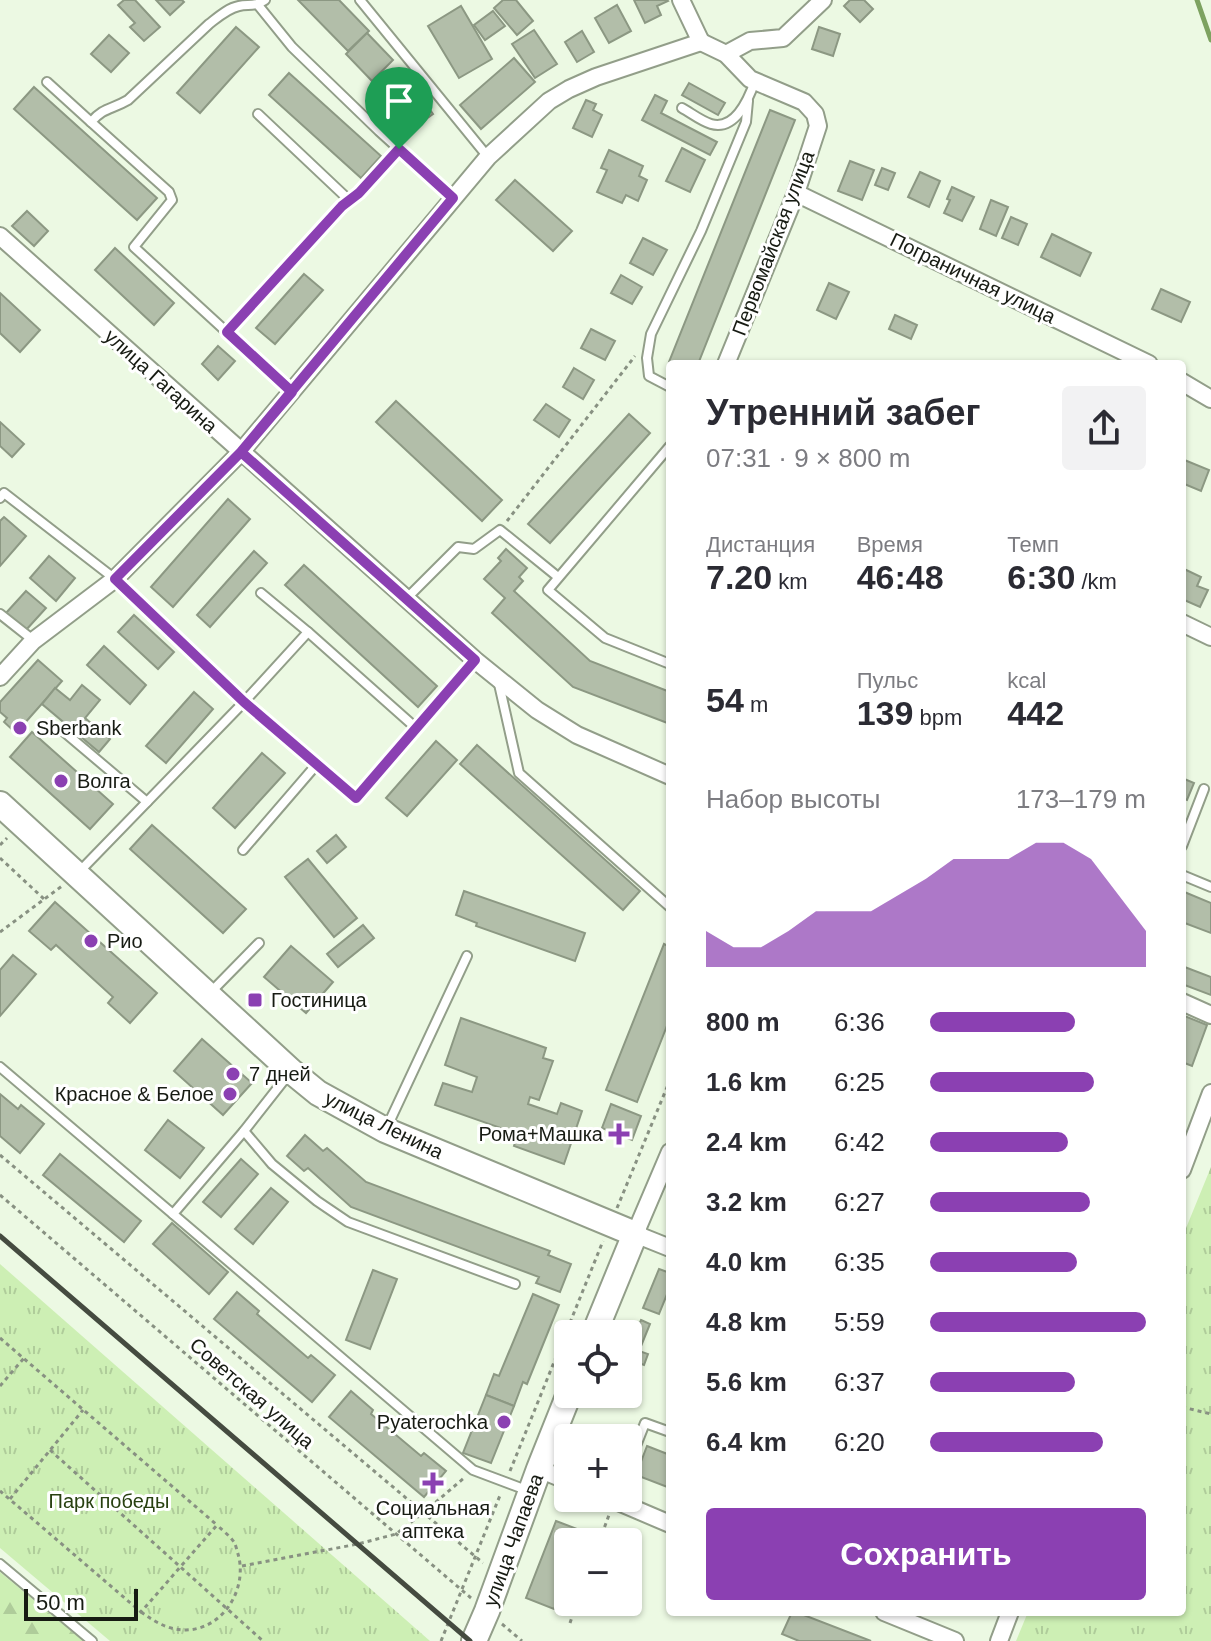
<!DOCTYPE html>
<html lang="ru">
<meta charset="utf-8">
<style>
body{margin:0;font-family:Arial,sans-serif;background:#f2f2f3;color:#2b2b33;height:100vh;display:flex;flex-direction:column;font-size:30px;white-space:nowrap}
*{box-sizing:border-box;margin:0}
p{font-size:26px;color:#7c7c81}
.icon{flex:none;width:44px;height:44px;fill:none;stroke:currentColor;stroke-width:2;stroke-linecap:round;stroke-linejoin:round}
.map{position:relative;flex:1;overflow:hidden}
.panel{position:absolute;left:666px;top:360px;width:520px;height:1256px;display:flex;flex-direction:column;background:#fff;border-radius:8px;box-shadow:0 2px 6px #0004}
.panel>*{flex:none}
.controls{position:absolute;left:554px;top:1320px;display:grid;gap:16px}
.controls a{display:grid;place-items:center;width:88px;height:88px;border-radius:8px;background:#fff;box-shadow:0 2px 6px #0004;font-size:40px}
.scale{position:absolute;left:24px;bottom:20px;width:114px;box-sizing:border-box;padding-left:8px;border:4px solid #171b13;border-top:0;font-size:22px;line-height:28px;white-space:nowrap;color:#171b13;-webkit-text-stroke:6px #fff;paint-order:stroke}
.pin{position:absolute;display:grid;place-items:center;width:68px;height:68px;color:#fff;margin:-82px -34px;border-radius:50% 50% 50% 0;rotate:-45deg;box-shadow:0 0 8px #0007}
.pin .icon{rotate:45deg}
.round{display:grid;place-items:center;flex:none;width:84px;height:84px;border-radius:8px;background:#f2f2f3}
.head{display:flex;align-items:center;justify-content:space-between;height:136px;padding:0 40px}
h1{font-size:36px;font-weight:800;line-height:60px}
.stats{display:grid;grid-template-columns:repeat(3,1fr);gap:12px;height:136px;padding:8px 40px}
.stats div{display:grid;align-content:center}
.stats b{font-size:34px;font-weight:800}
.stats small{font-size:22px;font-weight:400}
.stats p{font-size:22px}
.chart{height:224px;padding:16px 40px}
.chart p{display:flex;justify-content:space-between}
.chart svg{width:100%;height:144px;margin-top:8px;fill:#8b40b2;opacity:.7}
.primary-button{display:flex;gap:16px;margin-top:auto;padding:16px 40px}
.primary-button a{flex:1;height:92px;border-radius:8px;background:#8b40b2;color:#fff;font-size:32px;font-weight:800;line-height:92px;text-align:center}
ul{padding:0 40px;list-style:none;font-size:26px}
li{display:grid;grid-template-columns:128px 96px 1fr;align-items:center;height:60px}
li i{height:20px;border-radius:10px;background:#8b40b2}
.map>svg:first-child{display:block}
.grass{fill:url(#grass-tufts)}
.forest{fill:url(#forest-firs)}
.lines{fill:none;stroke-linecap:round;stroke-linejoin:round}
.stream{stroke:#7da260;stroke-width:5}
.building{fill:#b2bea9;stroke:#8c9883;stroke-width:2}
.service-casing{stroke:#929e89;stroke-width:12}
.minor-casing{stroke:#929e89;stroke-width:20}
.secondary-casing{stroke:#929e89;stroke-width:28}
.path{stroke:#889182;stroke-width:3;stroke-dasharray:4 4;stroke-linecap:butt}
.service{stroke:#fff;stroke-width:8}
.minor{stroke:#fff;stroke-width:16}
.secondary{stroke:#fff;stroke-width:24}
.rail{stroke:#454b40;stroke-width:5}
.route-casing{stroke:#fff;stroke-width:16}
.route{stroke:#8b40b2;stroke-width:10}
.poi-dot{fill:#8b40b2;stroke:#fff;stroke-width:3}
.labels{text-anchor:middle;stroke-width:6;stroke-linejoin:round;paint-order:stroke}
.street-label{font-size:20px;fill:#171b13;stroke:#fff}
.poi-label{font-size:20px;fill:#171b13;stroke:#fff;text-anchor:start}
.park-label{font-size:20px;fill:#284010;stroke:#fff}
</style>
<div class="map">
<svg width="1211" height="1641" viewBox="0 0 1211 1641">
<defs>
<pattern id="grass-tufts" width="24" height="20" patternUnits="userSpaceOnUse" patternTransform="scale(2)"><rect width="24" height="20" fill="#cdefb4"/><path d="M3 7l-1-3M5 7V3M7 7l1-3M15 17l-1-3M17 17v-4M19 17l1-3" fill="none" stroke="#afcc9a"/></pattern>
<pattern id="forest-firs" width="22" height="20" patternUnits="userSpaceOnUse" patternTransform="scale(2)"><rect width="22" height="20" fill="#cdefb4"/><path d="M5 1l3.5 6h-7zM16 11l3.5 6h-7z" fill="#afcc9a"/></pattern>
</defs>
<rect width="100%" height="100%" fill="#ecf9e3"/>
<g class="grass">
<polygon points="1211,1167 1211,1641 1016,1641 1028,1612 1182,1612 1182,1238"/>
<polygon points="0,1264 430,1641 110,1641 0,1548"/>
</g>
<polygon class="forest" points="0,1572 83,1641 0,1641"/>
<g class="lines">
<polyline class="stream" points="1197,0 1211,40"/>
</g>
<g class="building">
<polygon points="124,0 135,0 160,27 144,41 130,27 135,23 118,5"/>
<polygon points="156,0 182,0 184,2 170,15"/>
<polygon points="298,0 339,0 369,31 348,51"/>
<polygon points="503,0 516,0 533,21 517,35 494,8"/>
<polygon points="634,0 667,0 668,1 657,6 661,15 645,23"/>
<polygon points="850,0 864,0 873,9 860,22 844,6"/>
<polygon points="617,5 631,31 609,43 595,18"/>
<polygon points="461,6 492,59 459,78 428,26"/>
<polygon points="493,11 505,26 485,40 474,25"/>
<polygon points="236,27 259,47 200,113 177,93"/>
<polygon points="819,27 840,34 833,56 812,49"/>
<polygon points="534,30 557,64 535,78 512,44"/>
<polygon points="582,31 594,52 577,62 565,42"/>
<polygon points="367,33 393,60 372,81 346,54"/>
<polygon points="109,35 129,53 111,72 91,54"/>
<polygon points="514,58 535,82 481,129 460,105"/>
<polygon points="289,73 381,156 361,178 269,95"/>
<polygon points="689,83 725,103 718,115 682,95"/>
<polygon points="34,87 157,198 137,220 14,109"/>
<polygon points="655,95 667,101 661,113 717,142 710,155 642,120"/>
<polygon points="420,96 433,114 412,129 399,111"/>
<polygon points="586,100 596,104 593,110 602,115 592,137 573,128"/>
<polygon points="770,110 795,120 698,364 675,364 669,362"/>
<polygon points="682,148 705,160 690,192 666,181"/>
<polygon points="609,150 643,166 639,176 647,180 638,201 626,195 622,203 597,192 607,170 601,168"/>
<polygon points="850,161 874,170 862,200 838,191"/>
<polygon points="882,168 895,173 888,190 875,185"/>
<polygon points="920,172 940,181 929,207 908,197"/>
<polygon points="515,180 572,231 553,251 496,200"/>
<polygon points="952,187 974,197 962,221 944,213 950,200 947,199"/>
<polygon points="991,200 1008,207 996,236 980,229"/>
<polygon points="27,211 48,231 34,246 12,226"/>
<polygon points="1011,217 1027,224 1018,245 1002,238"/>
<polygon points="1052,234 1091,253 1080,276 1041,257"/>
<polygon points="643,238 667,250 653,275 630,263"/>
<polygon points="115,248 174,303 154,325 95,270"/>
<polygon points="304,274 323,290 275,344 256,328"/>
<polygon points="621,275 642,287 632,304 611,293"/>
<polygon points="829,283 849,292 836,319 817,310"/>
<polygon points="1161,289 1190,302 1181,322 1152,309"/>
<polygon points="0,293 40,330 20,352 0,333"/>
<polygon points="895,315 917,325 911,339 889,329"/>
<polygon points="591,329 615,341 605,360 581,348"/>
<polygon points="218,346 235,361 218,380 202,364"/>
<polygon points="574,368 594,380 583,399 563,387"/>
<polygon points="396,401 502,500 482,521 376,422"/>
<polygon points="546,404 570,420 559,437 534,420"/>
<polygon points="629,414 650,433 550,543 528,524"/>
<polygon points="0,422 24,444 12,457 0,446"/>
<polygon points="1182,459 1209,470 1201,491 1182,483"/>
<polygon points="228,499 250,519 173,607 151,587"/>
<polygon points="4,517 26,536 0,566 0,521"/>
<polygon points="506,549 527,568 519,577 523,581 514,591 590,661 670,692 670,724 573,687 492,613 505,598 484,579 501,561 498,558"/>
<polygon points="254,551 267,563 210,627 197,615"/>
<polygon points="49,556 75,578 56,601 30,578"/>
<polygon points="304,565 437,686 418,707 285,585"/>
<polygon points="1182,568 1201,577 1197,586 1208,590 1200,607 1182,599"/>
<polygon points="26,591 46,608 26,630 6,613"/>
<polygon points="134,615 174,652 158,669 118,632"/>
<polygon points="104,646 146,685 130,704 87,665"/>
<polygon points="38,660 62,681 16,733 4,722 7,718 0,712 0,702"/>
<polygon points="82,685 100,700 85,718 110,739 99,752 42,704 55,688 70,700"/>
<polygon points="194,692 213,709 166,763 146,746"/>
<polygon points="32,732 113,804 90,829 10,757"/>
<polygon points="436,741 457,760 407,816 386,798"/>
<polygon points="477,745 640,891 623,910 460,764"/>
<polygon points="262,753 285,773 235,828 213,808"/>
<polygon points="1182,778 1194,783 1187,800 1182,798"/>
<polygon points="152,825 246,909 223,933 130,849"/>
<polygon points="336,835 346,847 327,863 317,851"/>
<polygon points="308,859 357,918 334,937 285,877"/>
<polygon points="464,891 585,933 575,961 476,926 477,923 456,915"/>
<polygon points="1182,891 1211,903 1211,933 1182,922"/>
<polygon points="55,902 157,993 130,1023 108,1003 113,997 56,945 51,950 29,931"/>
<polygon points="363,925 374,938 338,967 327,954"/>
<polygon points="664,944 670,947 670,1018 637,1102 606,1090"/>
<polygon points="291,946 333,982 306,1013 264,977"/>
<polygon points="13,955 36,974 0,1016 0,970"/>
<polygon points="1182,966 1211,977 1211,995 1182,984"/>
<polygon points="1182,1015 1207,1025 1192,1066 1182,1062"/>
<polygon points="461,1018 546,1048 543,1058 553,1061 539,1100 530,1097 528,1104 557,1114 561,1103 582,1111 564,1164 514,1146 518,1134 435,1105 443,1083 472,1092 477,1077 445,1065"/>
<polygon points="202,1039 252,1083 223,1115 174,1071"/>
<polygon points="0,1094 18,1109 21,1105 44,1124 20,1153 0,1136"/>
<polygon points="611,1104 641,1116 632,1140 602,1128"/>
<polygon points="168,1120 204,1148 180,1178 145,1150"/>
<polygon points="305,1135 323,1151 327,1148 366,1182 550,1251 548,1255 571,1264 560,1292 536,1283 539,1277 351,1207 308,1168 304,1171 287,1156"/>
<polygon points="60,1154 141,1221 124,1242 43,1175"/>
<polygon points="241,1159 258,1174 221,1217 203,1202"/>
<polygon points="271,1188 288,1202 253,1244 235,1229"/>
<polygon points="172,1223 228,1272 209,1294 153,1244"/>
<polygon points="659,1269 670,1273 670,1287 659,1314 643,1308"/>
<polygon points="373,1270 397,1279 370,1349 346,1340"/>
<polygon points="237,1292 259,1311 257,1314 308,1358 311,1355 335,1375 312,1402 214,1319"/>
<polygon points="533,1294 559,1305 527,1384 523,1382 514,1406 486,1395 494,1374 499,1376"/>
<polygon points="641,1320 650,1324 639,1351 648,1354 644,1365 628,1359 628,1351"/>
<polygon points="351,1391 373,1410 371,1414 421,1456 424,1453 446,1471 424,1497 329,1417"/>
<polygon points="486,1395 514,1406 491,1463 463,1453"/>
<polygon points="647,1446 670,1455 670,1488 636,1475"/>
<polygon points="556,1521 585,1532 581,1542 568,1542 568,1574 554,1609 526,1598"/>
<polygon points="792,1612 796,1612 871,1641 799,1641 782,1634"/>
</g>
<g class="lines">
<defs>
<g id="service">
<path d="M265 0C255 7 249 4 239 6 228 8 218 17 209 24L128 100C111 110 104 107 91 122L169 192 172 200 134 247 291 391"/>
<polyline points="360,0 488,157"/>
<polyline points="258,5 292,47 379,131 453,198"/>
<polyline points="47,82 91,122"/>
<path d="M682 108C691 113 701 121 711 124 736 131 749 98 755 81"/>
<polyline points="258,114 349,200"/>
<polyline points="227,332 342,206 359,193 399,149"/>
<polyline points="670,387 649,376 647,358 651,334 701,231 746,122 748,101"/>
<polyline points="670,446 548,590 605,638 670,664"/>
<polyline points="0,498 4,493 115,579 244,702 78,873"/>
<polyline points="261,593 308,632"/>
<polyline points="406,599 458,547 474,549 500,530 558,577"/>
<polyline points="0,614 33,640"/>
<polyline points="499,684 519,773 670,907"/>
<polyline points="416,728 308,632 244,702 356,798 475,660"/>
<polyline points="63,731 147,802"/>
<polyline points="1182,846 1204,789"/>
<polyline points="243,850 317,764"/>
<polyline points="1182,875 1211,887"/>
<polyline points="209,994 259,943"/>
<polyline points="0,1067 173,1214"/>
<polyline points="288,1075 244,1131 173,1214 473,1470 529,1491"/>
<polyline points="386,1129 467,956"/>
<polyline points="244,1131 272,1164 317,1201 348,1222 515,1284"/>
<polyline points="628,1466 645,1423 670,1432"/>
<polyline points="0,1564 92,1641"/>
</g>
<g id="minor">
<polyline points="681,0 701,42"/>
<polyline points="701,42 726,54 750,79 804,102 815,114 818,126 796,193 726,364"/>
<polyline points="726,54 750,41 783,38 823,0"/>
<polyline points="796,193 1149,364"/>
<polyline points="0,236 475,660 537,710 577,735 670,776"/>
<polyline points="1182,382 1211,399"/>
<polyline points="1182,623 1211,637"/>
<polyline points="0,677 33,641 115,579 241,452 488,157 549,101 569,89 596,77 701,42"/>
<polyline points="1182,1002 1211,1015"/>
<polyline points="670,1152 635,1234 670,1248"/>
<polyline points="1182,1170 1211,1093"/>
<polyline points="539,1469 568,1481"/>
<polyline points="609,1498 670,1524"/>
<polyline points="884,1612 955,1641"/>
<polyline points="999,1641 1010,1612"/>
</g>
<g id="secondary">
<polyline points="0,804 291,1071 318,1093 385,1130 635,1234 594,1334"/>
<polyline points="474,1641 487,1611 539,1469 569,1394"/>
</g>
</defs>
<use href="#service" class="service-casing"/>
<use href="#minor" class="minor-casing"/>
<use href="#secondary" class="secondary-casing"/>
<g class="path">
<polyline points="507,521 635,356"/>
<polyline points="0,845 7,838"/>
<polyline points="0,858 44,899"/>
<polyline points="0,932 62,886"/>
<polyline points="0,1155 483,1563"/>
<polyline points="0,1195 471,1598"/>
<polyline points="617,1208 670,1080"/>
<polyline points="0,1338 217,1525 141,1612 0,1491"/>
<polyline points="0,1386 24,1358"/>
<polyline points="1182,1407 1211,1414"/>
<polyline points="50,1450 263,1641"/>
<polyline points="510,1471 603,1241"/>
<polyline points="10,1499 83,1410"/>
<polyline points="599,1542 609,1515"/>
<polyline points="242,1566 358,1544 396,1534 423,1513 464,1478"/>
<path d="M141 1612C155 1622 168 1630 186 1630 224 1629 248 1588 238 1554 237 1551 236 1545 234 1542 230 1536 222 1530 217 1525"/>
<polyline points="570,1623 577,1602"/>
<polyline points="502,1624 522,1641"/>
<polyline points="441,1641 501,1493"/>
</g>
<use href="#service" class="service"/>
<use href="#minor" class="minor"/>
<use href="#secondary" class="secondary"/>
<polyline class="rail" points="0,1236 470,1641"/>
</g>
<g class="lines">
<defs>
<polyline id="route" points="399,149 359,193 342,206 227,332 292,392 241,452 115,579 244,702 356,798 475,660 241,452 453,198 399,149"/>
</defs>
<use href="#route" class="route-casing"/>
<use href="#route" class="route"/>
</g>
<g class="poi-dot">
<circle cx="20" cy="728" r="8"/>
<circle cx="61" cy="781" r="8"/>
<circle cx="91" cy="941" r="8"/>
<rect x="247" y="992" width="16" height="16" rx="4"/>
<circle cx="233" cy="1074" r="8"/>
<circle cx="230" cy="1094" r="8"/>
<path d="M615 1122h8v8h8v8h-8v8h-8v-8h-8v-8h8z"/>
<circle cx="504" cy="1422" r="8"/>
<path d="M429 1471h8v8h8v8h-8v8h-8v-8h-8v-8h8z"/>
</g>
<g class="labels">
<g class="street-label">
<text transform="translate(773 243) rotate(-69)" y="7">Первомайская улица</text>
<text transform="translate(973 278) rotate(26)" y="7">Пограничная улица</text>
<text transform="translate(161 381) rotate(42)" y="7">улица Гагарина</text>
<text transform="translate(384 1125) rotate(26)" y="7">улица Ленина</text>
<text transform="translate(252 1393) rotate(41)" y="7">Советская улица</text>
<text transform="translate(513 1540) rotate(-70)" y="7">улица Чапаева</text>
</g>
<g class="poi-label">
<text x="36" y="735">Sberbank</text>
<text x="77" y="788">Волга</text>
<text x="107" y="948">Рио</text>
<text x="271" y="1007">Гостиница</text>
<text x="249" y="1081">7 дней</text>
<text x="214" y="1101" text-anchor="end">Красное &amp; Белое</text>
<text x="603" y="1141" text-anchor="end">Рома+Машка</text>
<text x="488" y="1429" text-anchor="end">Pyaterochka</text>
<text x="433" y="1515" text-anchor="middle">Социальная<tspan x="433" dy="23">аптека</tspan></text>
</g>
<g class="park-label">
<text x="109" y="1508">Парк победы</text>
</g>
</g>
</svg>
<div class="controls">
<a><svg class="icon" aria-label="locate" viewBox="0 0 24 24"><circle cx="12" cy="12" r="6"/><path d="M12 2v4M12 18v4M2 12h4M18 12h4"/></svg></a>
<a>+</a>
<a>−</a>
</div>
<div class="scale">50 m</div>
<div class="pin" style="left:399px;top:149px;background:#1e9e55"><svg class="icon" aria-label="arrive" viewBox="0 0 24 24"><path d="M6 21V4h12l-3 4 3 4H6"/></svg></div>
<section class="panel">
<div class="head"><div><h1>Утренний забег</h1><p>07:31 · 9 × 800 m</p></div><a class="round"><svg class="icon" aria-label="share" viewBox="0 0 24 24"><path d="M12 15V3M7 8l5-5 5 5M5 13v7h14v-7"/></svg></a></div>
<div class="stats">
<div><p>Дистанция</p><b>7.20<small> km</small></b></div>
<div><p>Время</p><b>46:48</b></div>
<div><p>Темп</p><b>6:30<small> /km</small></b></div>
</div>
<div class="stats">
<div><b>54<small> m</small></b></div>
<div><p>Пульс</p><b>139<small> bpm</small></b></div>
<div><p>kcal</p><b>442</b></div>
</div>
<div class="chart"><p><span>Набор высоты</span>173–179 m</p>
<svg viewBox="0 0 160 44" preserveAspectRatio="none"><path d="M0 44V33L10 38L20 38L30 33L40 27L50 27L60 27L70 22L80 17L90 11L100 11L110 11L120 6L130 6L140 11L150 22L160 33V44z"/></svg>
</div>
<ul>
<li><b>800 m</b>6:36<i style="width:67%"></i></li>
<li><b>1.6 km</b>6:25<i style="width:76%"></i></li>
<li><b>2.4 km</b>6:42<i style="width:64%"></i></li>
<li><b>3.2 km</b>6:27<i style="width:74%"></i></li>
<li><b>4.0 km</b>6:35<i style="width:68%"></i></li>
<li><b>4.8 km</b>5:59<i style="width:100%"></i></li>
<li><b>5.6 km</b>6:37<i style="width:67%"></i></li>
<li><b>6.4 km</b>6:20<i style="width:80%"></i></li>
</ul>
<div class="primary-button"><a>Сохранить</a></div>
</section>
</div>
